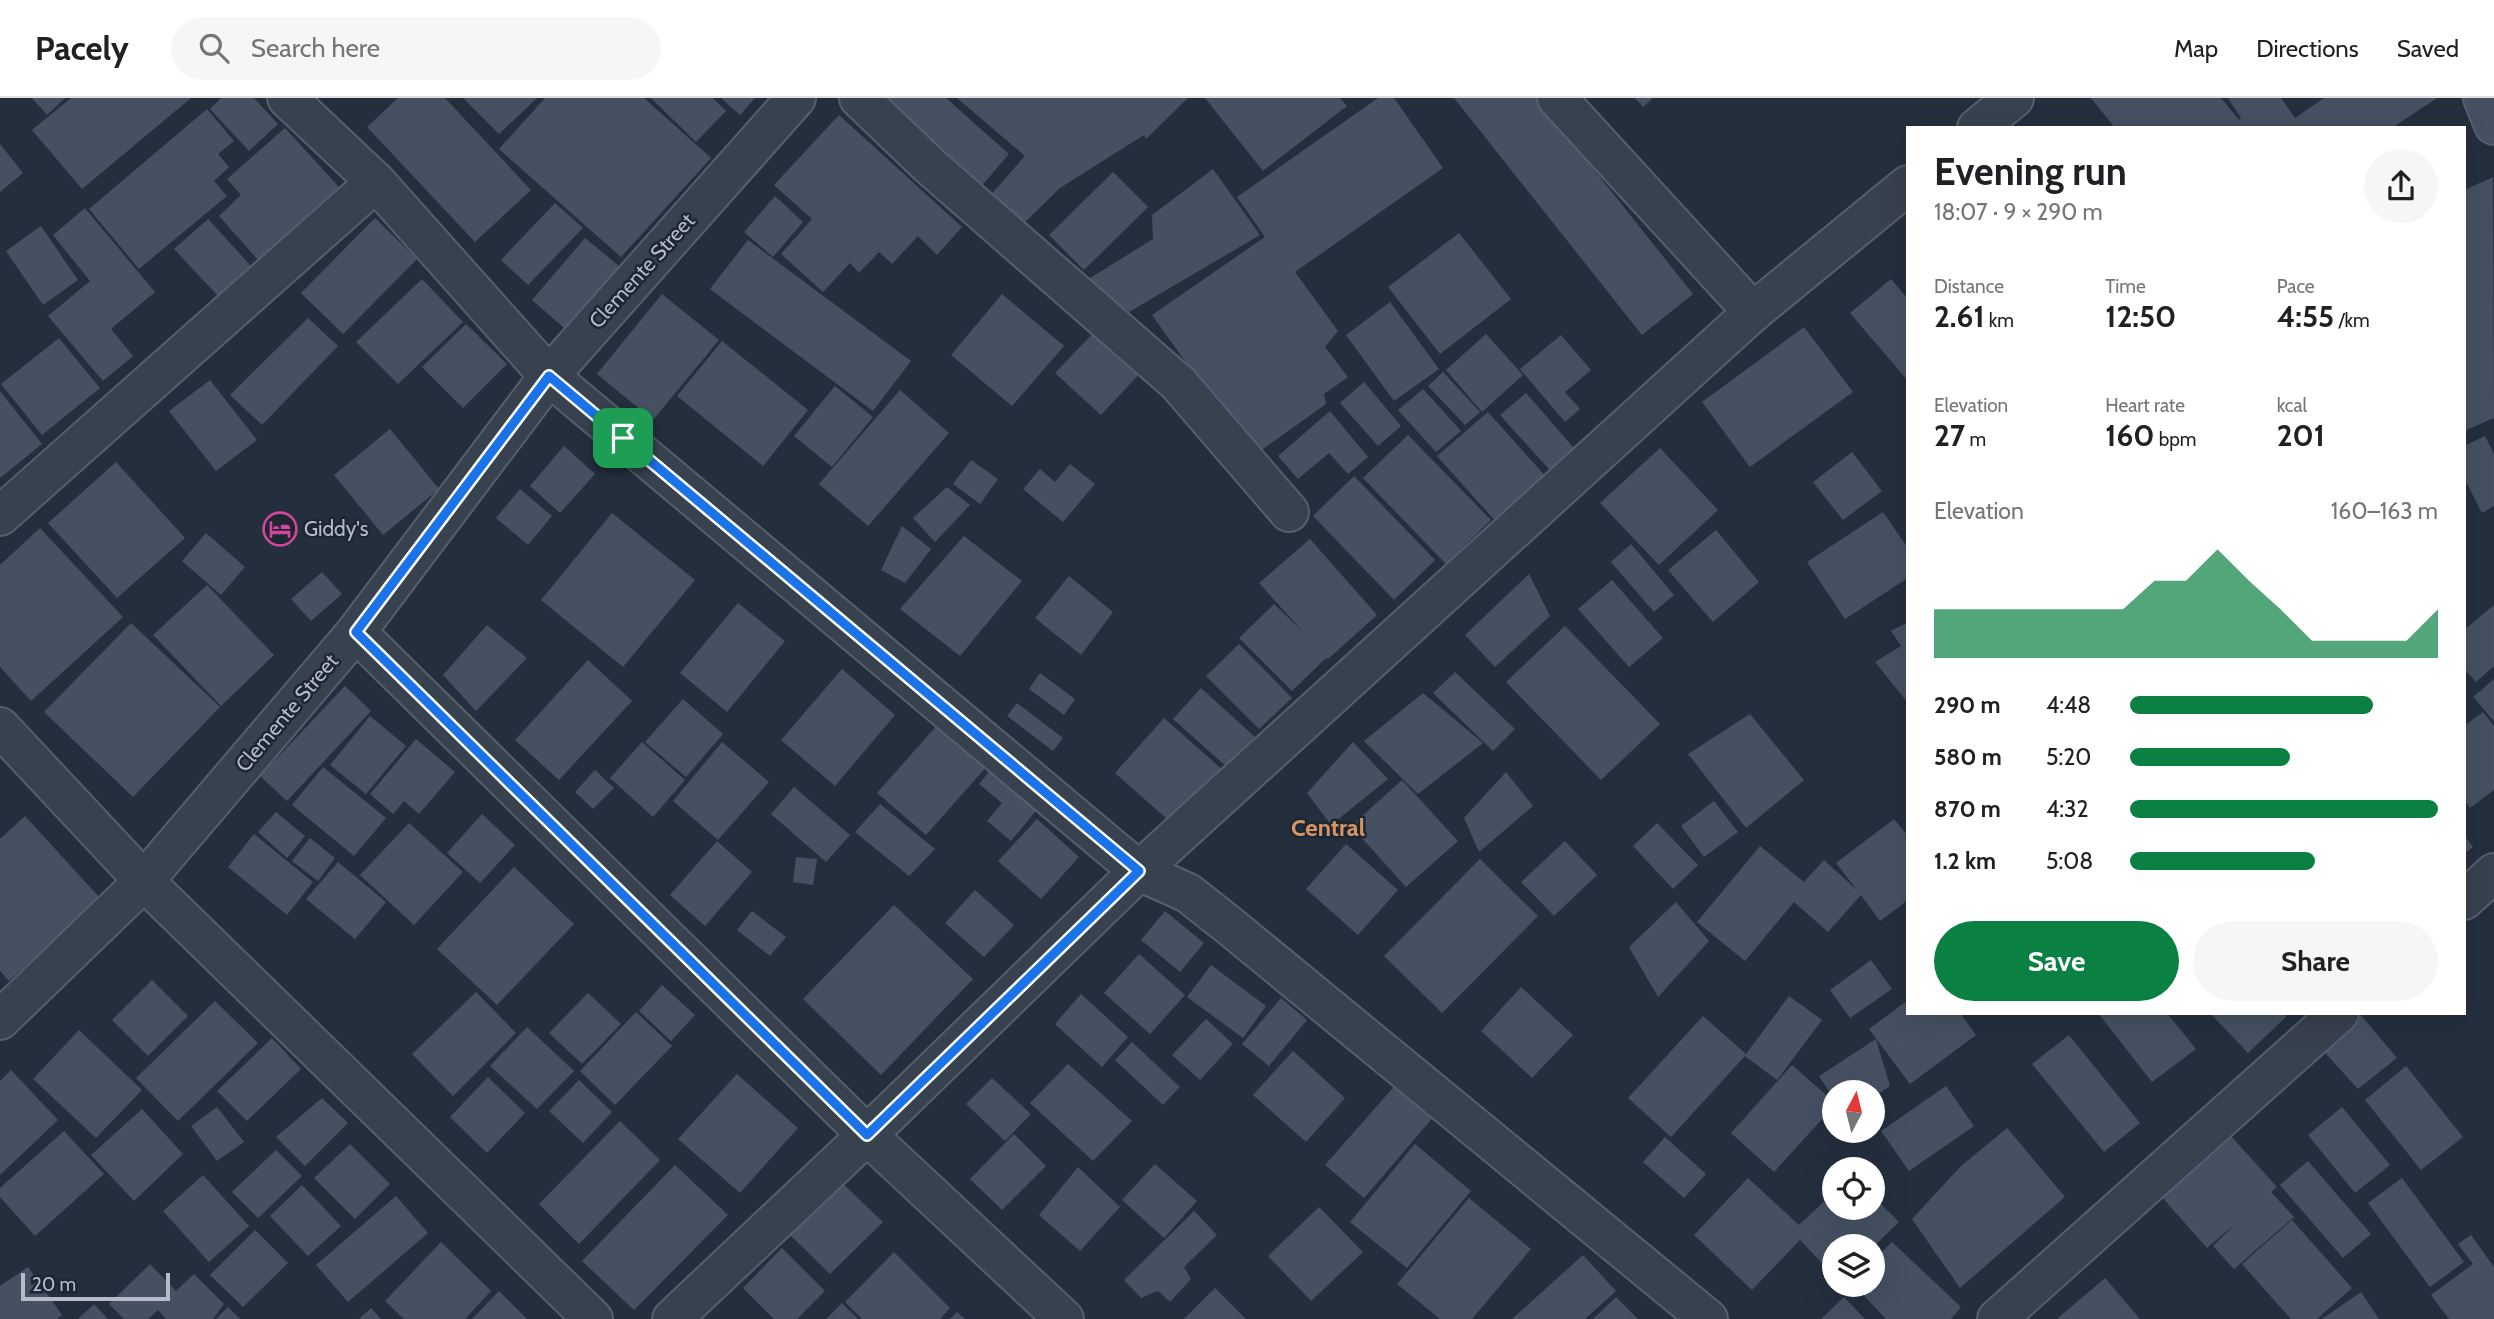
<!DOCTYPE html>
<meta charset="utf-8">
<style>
body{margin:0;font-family:Cabin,sans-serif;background:#f6f6f6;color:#202124;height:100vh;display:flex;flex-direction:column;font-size:26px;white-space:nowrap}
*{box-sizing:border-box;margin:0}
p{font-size:23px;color:#757577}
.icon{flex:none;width:38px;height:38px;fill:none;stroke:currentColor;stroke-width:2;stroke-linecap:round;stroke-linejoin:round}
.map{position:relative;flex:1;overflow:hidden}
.sheet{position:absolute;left:1906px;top:28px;width:560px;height:889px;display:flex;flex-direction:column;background:#fff;border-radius:0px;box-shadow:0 7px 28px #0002}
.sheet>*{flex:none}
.needle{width:46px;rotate:7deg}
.buttons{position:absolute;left:1822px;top:982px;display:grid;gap:14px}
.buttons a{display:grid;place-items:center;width:63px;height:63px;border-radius:50%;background:#fff;box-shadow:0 7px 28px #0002;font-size:35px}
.scale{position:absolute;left:21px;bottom:18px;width:149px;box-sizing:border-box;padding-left:7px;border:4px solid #b4bcc9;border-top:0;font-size:19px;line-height:24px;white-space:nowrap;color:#b4bcc9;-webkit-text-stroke:5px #1d2633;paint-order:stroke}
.pin{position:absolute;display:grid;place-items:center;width:60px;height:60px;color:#fff;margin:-30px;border-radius:14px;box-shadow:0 4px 10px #0006}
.round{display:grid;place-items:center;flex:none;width:74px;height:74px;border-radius:37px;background:#f6f6f6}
.headline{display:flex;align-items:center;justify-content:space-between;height:119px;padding:0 28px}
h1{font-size:38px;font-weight:700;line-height:52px}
.figures{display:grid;grid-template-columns:repeat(3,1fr);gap:10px;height:119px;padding:7px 28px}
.figures div{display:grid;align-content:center}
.figures b{font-size:30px;font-weight:700}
.figures small{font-size:19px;font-weight:400}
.figures p{font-size:19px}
.chart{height:196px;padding:14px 28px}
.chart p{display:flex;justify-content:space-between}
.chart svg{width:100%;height:126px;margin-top:7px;fill:#0b8043;opacity:.7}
.action{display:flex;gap:14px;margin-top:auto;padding:14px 28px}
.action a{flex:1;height:80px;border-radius:42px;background:#0b8043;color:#fff;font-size:28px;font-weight:700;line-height:80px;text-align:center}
.action a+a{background:#f6f6f6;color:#202124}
ul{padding:0 28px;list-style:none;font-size:23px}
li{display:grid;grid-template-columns:112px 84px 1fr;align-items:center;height:52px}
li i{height:18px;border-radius:9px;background:#0b8043}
header{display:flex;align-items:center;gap:42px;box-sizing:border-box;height:98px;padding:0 35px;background:#fff;border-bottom:2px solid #e0e0e0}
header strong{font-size:33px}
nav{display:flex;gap:38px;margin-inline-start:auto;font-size:24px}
.search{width:490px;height:63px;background:#f6f6f6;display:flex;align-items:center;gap:18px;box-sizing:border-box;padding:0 24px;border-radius:38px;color:#757577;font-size:26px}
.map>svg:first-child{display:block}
.building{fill:#455162}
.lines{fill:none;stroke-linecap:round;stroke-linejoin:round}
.minor-casing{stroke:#565f6c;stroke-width:42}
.secondary-casing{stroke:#565f6c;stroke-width:42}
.minor{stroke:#38414e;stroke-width:38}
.secondary{stroke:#465061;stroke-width:38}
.route-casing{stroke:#fff;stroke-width:14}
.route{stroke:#1a73e8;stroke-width:9}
.labels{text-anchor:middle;stroke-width:5;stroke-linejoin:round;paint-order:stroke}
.street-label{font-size:21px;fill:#b4bcc9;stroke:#1d2633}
.poi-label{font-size:21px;fill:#b4bcc9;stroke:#1d2633;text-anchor:start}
.quarter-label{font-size:24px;font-weight:bold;fill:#d59563;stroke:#1d2633}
</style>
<header>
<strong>Pacely</strong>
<div class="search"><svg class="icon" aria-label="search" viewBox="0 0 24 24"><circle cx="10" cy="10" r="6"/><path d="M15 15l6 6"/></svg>Search here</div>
<nav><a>Map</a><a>Directions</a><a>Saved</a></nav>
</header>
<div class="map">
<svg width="2494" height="1221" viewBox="0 0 2494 1221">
<rect width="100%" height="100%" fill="#242f3e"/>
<g class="building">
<polygon points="32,0 65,0 47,17"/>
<polygon points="71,0 191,0 82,91 32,32"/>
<polygon points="221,0 254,0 278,26 249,53 210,11"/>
<polygon points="398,0 445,0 531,92 475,144 367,29"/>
<polygon points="463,0 537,0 499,36"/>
<polygon points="545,0 644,0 711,60 621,159 499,51"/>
<polygon points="651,0 713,0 726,13 696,44"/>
<polygon points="721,0 755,0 740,17"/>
<polygon points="874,0 946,0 1009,56 973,98"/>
<polygon points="957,0 1188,0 1146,41 1144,37 1060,90 1021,128 987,101 1025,58"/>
<polygon points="1205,0 1340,0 1347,8 1263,73"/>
<polygon points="1378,0 1394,0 1443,70 1295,174 1338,233 1325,249 1348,279 1324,296 1326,306 1253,358 1152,217 1265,139 1237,99"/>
<polygon points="1454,0 1537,0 1693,196 1642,237"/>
<polygon points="1635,0 1653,0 1643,9"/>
<polygon points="2091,0 2221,0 2239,22 2241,20 2228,0 2281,0 2295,20 2324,0 2437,0 2392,30 2115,30"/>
<polygon points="207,11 234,43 218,56 229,69 214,83 227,98 139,171 89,111"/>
<polygon points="839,17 962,129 937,157 918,138 892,166 879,154 859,175 850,165 823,194 781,156 812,121 774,87"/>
<polygon points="285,30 339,89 258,162 219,118 241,97 227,81"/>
<polygon points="0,46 23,75 0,94"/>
<polygon points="1213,71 1260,137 1129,214 1087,182 1153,141 1152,117"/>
<polygon points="1113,74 1148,109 1084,172 1049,137"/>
<polygon points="2493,79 2494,320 2464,333 2464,92"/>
<polygon points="775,98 803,124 773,159 744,134"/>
<polygon points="555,105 583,130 528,187 501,162"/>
<polygon points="85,110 155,194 111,231 133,258 103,283 48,218 90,183 53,137"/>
<polygon points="375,120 417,161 343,236 301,195"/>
<polygon points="208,121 251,168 218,198 174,151"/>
<polygon points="41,128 78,182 43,207 6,153"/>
<polygon points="1459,135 1511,201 1440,256 1388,189"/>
<polygon points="585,140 625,173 571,236 532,202"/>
<polygon points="748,142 911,263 873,313 710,191"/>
<polygon points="422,181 463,224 398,286 356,244"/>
<polygon points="1891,181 1908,201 1908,283 1850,215"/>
<polygon points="662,196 719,242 653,322 597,276"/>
<polygon points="1002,196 1064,248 1012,308 951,257"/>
<polygon points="1390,204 1439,271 1394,303 1346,237"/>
<polygon points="308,220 338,248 262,327 230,297"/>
<polygon points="466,226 507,266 463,310 422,269"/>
<polygon points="1804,229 1853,294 1750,369 1702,304"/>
<polygon points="1098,230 1143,272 1101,317 1055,275"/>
<polygon points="1486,236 1523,277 1482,314 1446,272"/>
<polygon points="1561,237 1591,272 1565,294 1580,311 1565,324 1520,271"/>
<polygon points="59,240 100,290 42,337 1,286"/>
<polygon points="722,243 808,312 763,368 677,298"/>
<polygon points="1443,274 1480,314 1465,327 1428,288"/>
<polygon points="210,282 257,342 216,373 169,313"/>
<polygon points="1364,284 1401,328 1378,348 1340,305"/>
<polygon points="835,288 873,319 832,369 794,338"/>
<polygon points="1423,291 1461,333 1436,354 1398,312"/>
<polygon points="900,292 949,335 868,428 819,386"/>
<polygon points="0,293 42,346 0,380"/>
<polygon points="1526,295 1580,357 1555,378 1500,317"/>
<polygon points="1330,313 1368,359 1348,376 1329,355 1298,381 1278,358"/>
<polygon points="1488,314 1548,381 1497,425 1437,358"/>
<polygon points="390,331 439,391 383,437 334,377"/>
<polygon points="1408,337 1491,422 1446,466 1363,380"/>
<polygon points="2485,338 2494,356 2494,408 2482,415 2464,380 2464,348"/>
<polygon points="564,348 595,376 560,415 530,388"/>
<polygon points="1660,350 1718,412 1659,467 1600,405"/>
<polygon points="1852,354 1882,393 1843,422 1813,384"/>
<polygon points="971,362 998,381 980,406 953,386"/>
<polygon points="116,364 185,440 117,500 48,425"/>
<polygon points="1070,366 1095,386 1063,424 1023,391 1040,371 1055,384"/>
<polygon points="1354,378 1435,462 1394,502 1313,418"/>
<polygon points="947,389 970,407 935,444 913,420"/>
<polygon points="520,391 552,418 528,447 496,420"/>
<polygon points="1883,414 1908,450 1908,480 1845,521 1807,464"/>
<polygon points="612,415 695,482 623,569 541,502"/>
<polygon points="902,428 931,451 905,485 881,472"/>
<polygon points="40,430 123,519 31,603 0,569 0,467"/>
<polygon points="1716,432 1759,484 1713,524 1668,472"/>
<polygon points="206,435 245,469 221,497 182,463"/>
<polygon points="964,438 1022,483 960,558 900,511"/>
<polygon points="1310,441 1377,517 1328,561 1326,560 1292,593 1239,540 1274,506 1304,535 1259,485"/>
<polygon points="1631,446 1674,497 1654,514 1611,464"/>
<polygon points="322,474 342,496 311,523 291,501"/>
<polygon points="1529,476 1550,518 1495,569 1465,537"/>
<polygon points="1069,478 1113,514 1081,557 1035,520"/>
<polygon points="1612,482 1663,540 1629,569 1578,511"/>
<polygon points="207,487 274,557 221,608 153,537"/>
<polygon points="738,505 785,543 727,614 680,575"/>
<polygon points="2494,507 2494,568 2476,584 2464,571 2464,532"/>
<polygon points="1908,524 1908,605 1875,564 1901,548 1891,533"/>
<polygon points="131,525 220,609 133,699 44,614"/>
<polygon points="487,527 527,560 476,613 443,577"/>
<polygon points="1565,528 1660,626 1601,682 1506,584"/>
<polygon points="1239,546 1292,600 1259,631 1206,578"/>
<polygon points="588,562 632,603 559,682 515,642"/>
<polygon points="842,571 895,617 835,688 781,642"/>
<polygon points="1455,574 1515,631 1493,653 1433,595"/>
<polygon points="1040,575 1075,601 1064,617 1029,591"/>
<polygon points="2494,581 2494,623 2473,599"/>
<polygon points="345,588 371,613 287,703 260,678"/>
<polygon points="1201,590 1255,639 1228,670 1173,621"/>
<polygon points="1423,595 1483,645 1418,696 1364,643"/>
<polygon points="683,601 723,636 686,679 645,644"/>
<polygon points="1017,605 1063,640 1053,653 1007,618"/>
<polygon points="2483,614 2494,628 2494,692 2470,710 2464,702 2464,628"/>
<polygon points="1750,616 1804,682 1746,730 1688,656"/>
<polygon points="370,618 406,648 366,696 330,667"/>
<polygon points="1164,620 1225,674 1176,729 1115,675"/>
<polygon points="940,624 989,666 926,737 877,695"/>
<polygon points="416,641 455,674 419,716 404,703 393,716 370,696"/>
<polygon points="642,644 685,682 653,719 610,680"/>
<polygon points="722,644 769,684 718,742 673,703"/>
<polygon points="1353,644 1388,681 1331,727 1307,695"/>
<polygon points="998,663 1045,702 1011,743 987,723 1002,705 979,686"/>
<polygon points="323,669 386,720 354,758 292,707"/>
<polygon points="595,672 614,690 593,711 575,694"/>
<polygon points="1506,674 1533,708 1479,754 1464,720"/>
<polygon points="1402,682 1458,743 1406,789 1351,728"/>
<polygon points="794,689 850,737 826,764 771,716"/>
<polygon points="1714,703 1738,734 1704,759 1681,728"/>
<polygon points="880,706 935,751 909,778 855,734"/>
<polygon points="276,714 305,738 287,760 258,734"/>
<polygon points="482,716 515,747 480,785 447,755"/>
<polygon points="25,718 100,800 9,883 0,873 0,741"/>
<polygon points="1037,721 1079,759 1041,801 998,763"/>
<polygon points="1894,721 1908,738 1908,802 1880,823 1861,797 1828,834 1794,804 1745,863 1697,824 1760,748 1804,784 1824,762 1857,792 1836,765"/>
<polygon points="409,725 463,774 414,827 360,777"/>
<polygon points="1657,725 1698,767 1673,791 1633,748"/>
<polygon points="254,736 313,784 287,817 228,769"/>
<polygon points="2464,737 2473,749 2464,756"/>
<polygon points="310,740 335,760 318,783 292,763"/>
<polygon points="717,743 752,774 705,828 670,797"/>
<polygon points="1565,743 1597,777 1554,818 1521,784"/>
<polygon points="1346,746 1398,792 1358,837 1306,791"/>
<polygon points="796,759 817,761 813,787 793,784"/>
<polygon points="1480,761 1538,818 1442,915 1384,858"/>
<polygon points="338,764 386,804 355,841 306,801"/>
<polygon points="514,769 574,826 497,907 437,851"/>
<polygon points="975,792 1014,827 984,859 945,825"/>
<polygon points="1676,804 1709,843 1658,899 1629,849"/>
<polygon points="894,807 973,881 881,977 803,901"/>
<polygon points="752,813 786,839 770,858 737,832"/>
<polygon points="1165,813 1204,845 1180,874 1141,842"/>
<polygon points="1139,856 1185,897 1150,936 1104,895"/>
<polygon points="1871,862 1892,891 1850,920 1830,892"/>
<polygon points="1211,867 1266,908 1243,940 1187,899"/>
<polygon points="152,882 188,918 148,958 112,922"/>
<polygon points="662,887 695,917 671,943 639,913"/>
<polygon points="1521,889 1573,937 1532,980 1481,933"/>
<polygon points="476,894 516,935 453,998 412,956"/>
<polygon points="588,895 621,926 582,966 549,935"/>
<polygon points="1081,896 1128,939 1102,969 1055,926"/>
<polygon points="1789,898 1822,922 1777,982 1745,958 1671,1039 1628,1000 1703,918 1746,956"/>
<polygon points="1281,900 1307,922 1269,968 1242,946"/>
<polygon points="1908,902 1908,915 1960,915 1976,937 1910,986 1869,931"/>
<polygon points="215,903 258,945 178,1023 136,980"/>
<polygon points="636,914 672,948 615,1007 580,973"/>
<polygon points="2098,915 2167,915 2196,951 2152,984"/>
<polygon points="2210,915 2284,915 2287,918 2248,955"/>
<polygon points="2356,915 2359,915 2397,960 2358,991 2318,947"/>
<polygon points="1206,921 1233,946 1200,982 1172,957"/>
<polygon points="527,929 574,973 537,1011 490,968"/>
<polygon points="79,932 142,992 96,1040 33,981"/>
<polygon points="2069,937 2140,1025 2104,1054 2032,966"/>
<polygon points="272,940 301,971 247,1023 217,993"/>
<polygon points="1876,941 1890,988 1872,1000 1872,994 1834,994 1834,1001 1819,978"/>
<polygon points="1132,944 1180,989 1163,1007 1115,962"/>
<polygon points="1293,953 1345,1000 1306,1044 1253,997"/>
<polygon points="1068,966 1132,1023 1093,1063 1030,1005"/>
<polygon points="1792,967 1834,1004 1834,1008 1774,1074 1731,1035"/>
<polygon points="2406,968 2463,1039 2421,1072 2365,1002"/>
<polygon points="11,972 58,1022 0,1077 0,983"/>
<polygon points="737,976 798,1030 740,1095 678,1041"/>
<polygon points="488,979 525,1015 487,1055 450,1019"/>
<polygon points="992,980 1031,1016 1005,1043 966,1006"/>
<polygon points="579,982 612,1014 583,1045 549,1013"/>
<polygon points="1399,983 1436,1016 1364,1100 1325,1067"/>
<polygon points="1946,988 1974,1028 1909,1073 1881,1033"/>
<polygon points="322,1000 348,1025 305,1068 276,1039"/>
<polygon points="217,1009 244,1044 217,1063 191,1028"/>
<polygon points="2342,1009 2390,1067 2355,1095 2308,1037"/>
<polygon points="142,1011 183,1056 134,1103 91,1057"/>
<polygon points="620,1023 660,1062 579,1146 539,1106"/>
<polygon points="2007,1030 2065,1099 1960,1190 1912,1121 1961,1068"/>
<polygon points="64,1033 104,1076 35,1138 0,1099 0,1090"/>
<polygon points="1014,1036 1046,1068 1002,1112 970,1081"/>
<polygon points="2229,1036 2277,1089 2271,1094 2294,1119 2234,1171 2213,1148 2236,1125 2207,1150 2160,1097"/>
<polygon points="1665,1039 1706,1076 1684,1100 1643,1064"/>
<polygon points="350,1046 390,1086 355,1121 314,1080"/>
<polygon points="1415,1046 1471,1093 1407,1170 1350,1124"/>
<polygon points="276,1052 302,1078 258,1120 232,1094"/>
<polygon points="2308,1063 2371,1136 2343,1160 2280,1087"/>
<polygon points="1155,1066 1197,1103 1164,1140 1122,1102"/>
<polygon points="675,1067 728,1117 634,1212 582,1163"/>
<polygon points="1078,1069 1120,1109 1080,1153 1039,1117"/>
<polygon points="203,1077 249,1128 209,1164 163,1113"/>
<polygon points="1748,1080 1799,1127 1834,1094 1834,1110 1872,1110 1872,1097 1899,1124 1874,1148 1834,1148 1834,1178 1800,1142 1752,1192 1694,1137"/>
<polygon points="2402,1080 2464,1164 2430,1189 2368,1105"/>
<polygon points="840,1083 883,1124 830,1176 788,1135"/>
<polygon points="302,1087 341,1128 308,1158 270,1118"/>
<polygon points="396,1098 428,1135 348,1204 316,1167"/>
<polygon points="1469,1100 1531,1151 1472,1221 1440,1221 1397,1186"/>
<polygon points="1319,1109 1363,1154 1311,1203 1268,1158"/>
<polygon points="1194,1113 1217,1137 1184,1169 1191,1181 1170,1204 1158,1193 1141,1200 1124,1182"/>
<polygon points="2292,1122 2352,1190 2317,1221 2291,1221 2242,1166"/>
<polygon points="255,1132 288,1165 243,1209 210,1177"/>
<polygon points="2471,1137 2494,1169 2494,1221 2449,1221 2431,1197 2473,1166 2458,1146"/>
<polygon points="441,1144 491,1193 465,1221 404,1221 385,1203"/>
<polygon points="1892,1144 1961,1209 1951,1221 1886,1221 1853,1186 1872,1186 1872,1163"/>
<polygon points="782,1150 825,1193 797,1221 774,1221 743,1190"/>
<polygon points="894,1154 950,1210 940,1221 862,1221 845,1204"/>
<polygon points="1583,1157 1616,1193 1585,1221 1512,1221"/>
<polygon points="150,1166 176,1193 194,1176 224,1206 213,1221 166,1221 158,1212 148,1221 124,1221 109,1206"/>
<polygon points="28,1169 62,1217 57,1221 0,1221 0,1188"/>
<polygon points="2105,1180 2140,1221 2057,1221"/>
<polygon points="1215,1190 1246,1221 1184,1221"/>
<polygon points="499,1193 527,1221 472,1221"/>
<polygon points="2361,1194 2379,1221 2322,1221"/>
<polygon points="1616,1199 1638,1221 1593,1221"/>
<polygon points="1844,1199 1865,1221 1821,1221"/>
<polygon points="842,1205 858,1221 826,1221"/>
<polygon points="94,1206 108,1221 78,1221"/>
<polygon points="228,1209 240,1221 216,1221"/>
<polygon points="371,1210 381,1221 359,1221"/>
<polygon points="957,1214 965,1221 950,1221"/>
</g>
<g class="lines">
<defs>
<g id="minor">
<polyline points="287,0 376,84 549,278 1139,773 1188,795 1231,829 1708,1221"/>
<polyline points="859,0 930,68 1178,285 1289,414"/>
<polyline points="1557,0 1753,214"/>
<polyline points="1977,30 2014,0"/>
<polyline points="0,418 376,84"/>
<polyline points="356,534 867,1037 1064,1221"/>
<polyline points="0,629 144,783 593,1221"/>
<polyline points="2464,802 2494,775"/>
<polyline points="0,922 144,783 356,534 549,278 796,0"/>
<polyline points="672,1221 867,1037 1139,773 1753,214 1908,87"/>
<polyline points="1997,1221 2339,915"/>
</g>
<polyline id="secondary" points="2483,0 2494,27"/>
</defs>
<use href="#minor" class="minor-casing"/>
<use href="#secondary" class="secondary-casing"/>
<use href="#minor" class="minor"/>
<use href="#secondary" class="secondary"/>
</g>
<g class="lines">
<defs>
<polygon id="route" points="549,278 1139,773 867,1037 356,534"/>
</defs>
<use href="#route" class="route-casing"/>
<use href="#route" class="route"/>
</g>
<defs>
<symbol id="hotel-ring" viewBox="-11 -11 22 22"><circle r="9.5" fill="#1d2633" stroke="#d1479c" stroke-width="1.5"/><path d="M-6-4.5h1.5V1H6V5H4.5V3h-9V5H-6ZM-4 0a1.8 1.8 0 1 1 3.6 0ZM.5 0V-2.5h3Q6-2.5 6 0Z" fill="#d1479c"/></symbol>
</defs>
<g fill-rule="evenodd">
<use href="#hotel-ring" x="261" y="412" width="38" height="38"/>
</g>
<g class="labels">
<g class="street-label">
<text transform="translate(642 173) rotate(-48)" y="7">Clemente Street</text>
<text transform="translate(287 615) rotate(-50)" y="7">Clemente Street</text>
</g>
<g class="poi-label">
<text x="304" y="438">Giddy's</text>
</g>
<g class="quarter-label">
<text x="1328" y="738">Central</text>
</g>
</g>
</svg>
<div class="buttons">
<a><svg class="needle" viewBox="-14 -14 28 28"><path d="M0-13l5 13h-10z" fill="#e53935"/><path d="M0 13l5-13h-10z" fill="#757577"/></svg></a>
<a><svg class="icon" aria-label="locate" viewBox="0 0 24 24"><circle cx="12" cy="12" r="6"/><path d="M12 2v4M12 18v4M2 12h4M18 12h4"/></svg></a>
<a><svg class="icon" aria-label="layers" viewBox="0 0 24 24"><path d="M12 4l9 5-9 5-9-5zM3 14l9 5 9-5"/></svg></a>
</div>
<div class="scale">20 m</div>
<div class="pin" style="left:623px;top:340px;background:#1e9e55"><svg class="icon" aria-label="arrive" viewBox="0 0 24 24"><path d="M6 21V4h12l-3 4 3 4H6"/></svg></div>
<section class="sheet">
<div class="headline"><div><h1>Evening run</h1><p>18:07 · 9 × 290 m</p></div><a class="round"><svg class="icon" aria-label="share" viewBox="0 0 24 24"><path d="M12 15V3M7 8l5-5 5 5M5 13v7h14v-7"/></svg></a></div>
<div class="figures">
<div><p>Distance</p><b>2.61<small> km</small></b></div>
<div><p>Time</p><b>12:50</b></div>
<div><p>Pace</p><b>4:55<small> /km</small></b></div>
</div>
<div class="figures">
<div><p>Elevation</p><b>27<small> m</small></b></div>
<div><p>Heart rate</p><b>160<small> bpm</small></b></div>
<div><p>kcal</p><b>201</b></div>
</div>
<div class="chart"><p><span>Elevation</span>160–163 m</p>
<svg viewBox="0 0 160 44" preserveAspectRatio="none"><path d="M0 44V27L10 27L20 27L30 27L40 27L50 27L60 27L70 17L80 17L90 6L100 17L110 27L120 38L130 38L140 38L150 38L160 27V44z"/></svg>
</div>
<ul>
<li><b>290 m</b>4:48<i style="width:79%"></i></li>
<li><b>580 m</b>5:20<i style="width:52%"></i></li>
<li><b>870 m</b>4:32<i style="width:100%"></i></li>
<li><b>1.2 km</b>5:08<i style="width:60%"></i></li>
</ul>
<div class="action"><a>Save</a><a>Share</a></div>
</section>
</div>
